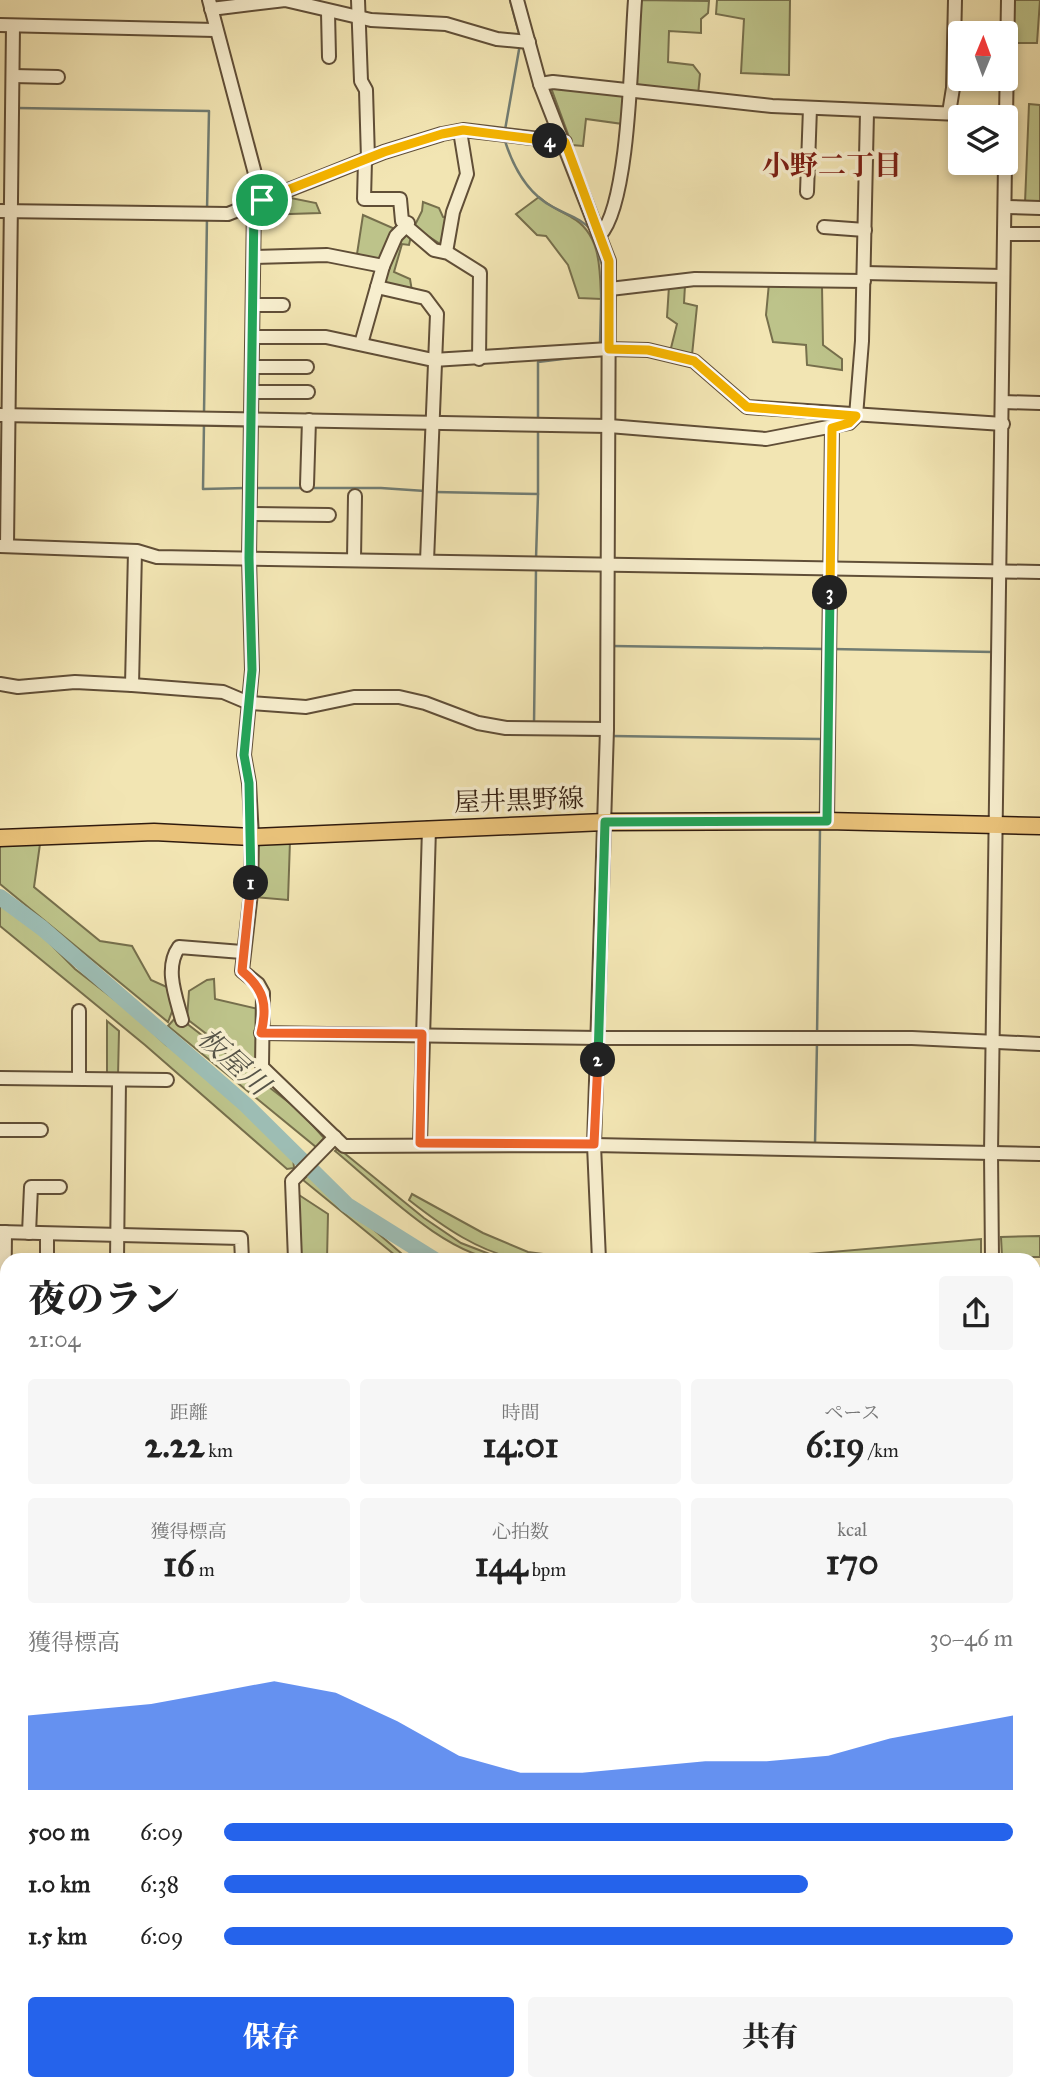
<!DOCTYPE html>
<html lang="ja">
<meta charset="utf-8">
<style>
body{margin:0;font-family:"IM FELL Great Primer","Noto Serif JP",serif;background:#f6f6f6;color:#222;height:100vh;display:flex;flex-direction:column;font-size:26px;white-space:nowrap}
*{box-sizing:border-box;margin:0}
p{font-size:23px;color:#767676}
.icon{flex:none;width:38px;height:38px;fill:none;stroke:currentColor;stroke-width:2;stroke-linecap:round;stroke-linejoin:round}
.map{position:relative;flex:1;overflow:hidden}
.details{position:absolute;left:0px;top:1253px;width:1041px;height:838px;display:flex;flex-direction:column;background:#fff;border-radius:21px 21px 0 0;box-shadow:0 4px 10px #0003}
.details>*{flex:none}
.needle{width:46px;rotate:1deg}
.tools{position:absolute;left:948px;top:21px;display:grid;gap:14px}
.tools a{display:grid;place-items:center;width:70px;height:70px;border-radius:7px;background:#fff;box-shadow:0 4px 10px #0003;font-size:35px}
.pin{position:absolute;display:grid;place-items:center;width:60px;height:60px;color:#fff;margin:-30px;border:4px solid #fff;border-radius:50%;box-shadow:0 2px 7px #0007}
.km{position:absolute;width:35px;height:35px;margin:-18px;border-radius:50%;background:#222;color:#fff;font-size:19px;line-height:35px;text-align:center}
.round{display:grid;place-items:center;flex:none;width:74px;height:74px;border-radius:7px;background:#f6f6f6}
.summary{display:flex;align-items:center;justify-content:space-between;height:119px;padding:0 28px}
h1{font-size:38px;font-weight:800;line-height:52px}
.stats{display:grid;grid-template-columns:repeat(3,1fr);gap:10px;height:119px;padding:7px 28px}
.stats div{display:grid;align-content:center;border-radius:7px;background:#f6f6f6;text-align:center}
.stats b{font-size:35px;font-weight:800}
.stats small{font-size:19px;font-weight:400}
.stats p{font-size:19px}
.chart{height:196px;padding:14px 28px}
.chart p{display:flex;justify-content:space-between}
.chart svg{width:100%;height:126px;margin-top:7px;fill:#2563eb;opacity:.7}
.primary-button{display:flex;gap:14px;margin-top:auto;padding:14px 28px}
.primary-button a{flex:1;height:80px;border-radius:7px;background:#2563eb;color:#fff;font-size:28px;font-weight:800;line-height:80px;text-align:center}
.primary-button a+a{background:#f6f6f6;color:#222}
ul{padding:0 28px;list-style:none;font-size:23px}
li{display:grid;grid-template-columns:112px 84px 1fr;align-items:center;height:52px}
li i{height:18px;border-radius:9px;background:#2563eb}
.map>svg:first-child{display:block}
.green{fill:#bdc38a;stroke:#766f4c;stroke-width:2}
.lines{fill:none;stroke-linecap:round;stroke-linejoin:round}
.stream{stroke:#717c72;stroke-width:2.5}
.river{stroke:#9dbdb4;stroke-width:16}
.minor-casing{stroke:#604e37;stroke-width:16}
.major-casing{stroke:#301b0e;stroke-width:19}
.minor{stroke:#f7eece;stroke-width:12}
.major{stroke:#e9c27a;stroke-width:16}
.split-1-casing{stroke:#fff;stroke-width:14}
.split-2-casing{stroke:#fff;stroke-width:14}
.split-3-casing{stroke:#fff;stroke-width:14}
.split-4-casing{stroke:#fff;stroke-width:14}
.split-5-casing{stroke:#fff;stroke-width:14}
.split-1{stroke:#22a559;stroke-width:9}
.split-2{stroke:#f0652b;stroke-width:9}
.split-3{stroke:#22a559;stroke-width:9}
.split-4{stroke:#f5b400;stroke-width:9}
.split-5{stroke:#f5b400;stroke-width:9}
.labels{text-anchor:middle;stroke-width:7;stroke-linejoin:round;paint-order:stroke}
.street-label{font-size:26px;fill:#301b0e;stroke:#f7eece}
.neighbourhood-label{font-size:28px;font-weight:bold;fill:#7a1f14;stroke:#f7eece}
.water-label{font-size:28px;font-style:italic;fill:#565448;stroke:#f7eece}
</style>
<div class="map">
<svg width="1040" height="2090" viewBox="0 0 1040 2090">
<rect width="100%" height="100%" fill="#f2e5b3"/>
<filter id="stains"><feTurbulence type="fractalNoise" baseFrequency=".00286" numOctaves="4"/><feColorMatrix values="0 0 0 0 .2 0 0 0 0 .09 0 0 0 0 .02 0 0 0 .5 -.17"/></filter>
<radialGradient id="worn" r=".72"><stop offset=".6" stop-color="#630" stop-opacity="0"/><stop offset="1" stop-color="#630" stop-opacity=".3"/></radialGradient>
<g class="green">
<polygon points="639,0 709,1 708,13 701,19 701,33 669,31 668,62 693,65 700,74 698,95 632,85"/>
<polygon points="717,0 790,0 789,75 741,73 744,19 716,14"/>
<polygon points="1012,0 1040,0 1037,43 1011,43"/>
<polygon points="550,85 626,94 623,124 586,119 583,146 572,145"/>
<polygon points="1029,104 1040,105 1040,203 1025,203"/>
<path d="M539 197C550 207 559 210 571 217 601 233 600 269 601 299L579 298 568 265 546 236 537 235 516 214Z"/>
<polygon points="278,198 279,201 291,198 316,203 320,213 260,215 263,203"/>
<polygon points="423,202 439,208 443,217 451,219 445,247 414,227 422,211"/>
<polygon points="363,215 411,236 409,245 402,244 394,272 410,279 412,291 384,286 388,264 357,254"/>
<polygon points="769,283 822,286 823,345 842,359 842,370 807,365 806,345 773,342 766,315"/>
<polygon points="685,285 684,303 697,306 692,355 670,352 677,324 667,317 669,286"/>
<polygon points="290,841 288,900 254,897 257,843"/>
<polygon points="0,843 40,844 34,887 100,941 132,946 151,980 169,988 173,1009 168,1022 0,884"/>
<polygon points="0,900 11,904 75,969 133,1014 166,1045 183,1055 293,1157 294,1168 287,1169 145,1045 0,926"/>
<polygon points="214,979 215,999 258,1009 256,1065 247,1065 187,1019 189,991 207,980"/>
<polygon points="177,1016 300,1111 324,1138 316,1147 168,1026"/>
<polygon points="107,1021 119,1031 118,1076 107,1076"/>
<path d="M338 1148 424 1218 461 1243 505 1260C449 1260 377 1185 335 1151Z"/>
<polygon points="309,1174 409,1260 401,1260 303,1180"/>
<path d="M412 1194 483 1233 528 1252 589 1260C568 1260 545 1263 524 1260 481 1254 442 1226 409 1200Z"/>
<polygon points="299,1195 328,1214 327,1260 299,1260"/>
<polygon points="1040,1236 1040,1257 1002,1257 1001,1237"/>
<polygon points="981,1239 981,1260 739,1260"/>
</g>
<g class="lines">
<g class="stream">
<polyline points="510,0 520,37"/>
<polyline points="17,108 209,111 207,210"/>
<polyline points="505,130 520,44"/>
<path d="M505 141C513 166 528 194 553 207 567 215 581 218 591 230"/>
<polyline points="593,237 602,265 600,344"/>
<polyline points="204,413 207,217"/>
<polyline points="538,422 538,362 587,356"/>
<polyline points="204,423 203,489 246,488"/>
<polyline points="253,488 302,488"/>
<polyline points="309,488 381,488 425,491"/>
<polyline points="435,492 538,494 536,559"/>
<polyline points="538,494 538,428"/>
<polyline points="612,646 825,649"/>
<polyline points="832,649 993,652"/>
<polyline points="534,724 536,569"/>
<polyline points="536,733 602,736"/>
<polyline points="612,736 821,739 820,813"/>
<polyline points="817,1036 820,829"/>
<polyline points="815,1144 817,1042"/>
<polyline points="1034,1519 1040,1519"/>
<polyline points="1034,1669 1040,1669"/>
<polyline points="1034,1826 1040,1826"/>
<polyline points="1034,1988 1040,1988"/>
</g>
<g class="river">
<polyline points="0,897 42,928 246,1105 347,1205 435,1260"/>
<polyline points="1034,1274 1040,1274"/>
</g>
<defs>
<g id="minor">
<polyline points="209,0 262,200"/>
<polyline points="358,0 361,81 366,90 368,159"/>
<polyline points="517,0 540,84 609,261 607,729 594,1145 599,1260"/>
<polyline points="211,9 285,0 371,20 446,24 497,39 529,42"/>
<polyline points="328,12 329,57"/>
<polyline points="0,25 215,30"/>
<polyline points="13,76 58,77"/>
<polyline points="540,84 553,82 772,106 1006,116"/>
<polyline points="949,113 953,88 955,0"/>
<polyline points="1006,117 1008,0"/>
<polyline points="365,160 364,199 400,199 402,221 408,223 406,226"/>
<polyline points="807,192 810,108"/>
<polyline points="254,205 249,558 252,670 244,755 249,783 252,837 251,893 242,971 258,984 263,993 262,1067 344,1146 594,1145 1040,1154"/>
<polyline points="1005,207 1040,208"/>
<polyline points="0,211 228,214 384,152 442,134 463,130 565,142"/>
<polyline points="824,227 865,230"/>
<polyline points="1004,234 1040,234"/>
<path d="M600 235C630 204 631 49 635 0"/>
<polyline points="446,252 453,212 467,174 460,131"/>
<polyline points="254,257 327,255 383,266 361,344"/>
<polyline points="383,266 396,236 406,226 434,250 448,253 480,273 479,359"/>
<polyline points="864,273 1003,276"/>
<polyline points="377,287 425,298 437,314 427,561"/>
<polyline points="610,289 695,279 864,281"/>
<polyline points="253,305 283,305"/>
<polyline points="253,337 326,337 433,360 609,349 648,350 694,361 747,407 1003,424"/>
<polyline points="253,367 307,367"/>
<polyline points="253,392 308,392"/>
<polyline points="1002,402 1040,403"/>
<polyline points="0,415 609,426 766,439 849,423 856,416 862,341 867,112"/>
<polyline points="307,485 309,420"/>
<polyline points="250,514 329,515"/>
<polyline points="0,546 137,551 157,557 1040,572"/>
<polyline points="7,546 13,26"/>
<polyline points="354,559 355,496"/>
<polyline points="0,684 18,687 75,682 132,685 223,692 249,703 306,707 354,697 399,697 425,703 478,723 506,728 607,729"/>
<polyline points="132,685 135,551"/>
<polyline points="827,821 832,428"/>
<polyline points="79,1011 79,1078"/>
<path d="M182 1020C176 997 164 968 179 947L242 952"/>
<polyline points="261,1033 599,1038 912,1038 1040,1044"/>
<polyline points="0,1078 167,1080"/>
<polyline points="0,1130 41,1130"/>
<polyline points="420,1143 429,828"/>
<polyline points="0,1232 241,1238 242,1260"/>
<polyline points="29,1233 31,1187 60,1187"/>
<polyline points="47,1260 47,1234"/>
<polyline points="117,1260 119,1080"/>
<polyline points="295,1260 292,1181 335,1137"/>
<polyline points="992,1260 991,1153 1005,163"/>
<polyline points="4,1332 5,1232"/>
<polyline points="0,1364 7,1364"/>
<polyline points="0,1414 7,1414"/>
<polyline points="1034,1451 1040,1451"/>
<polyline points="1034,1591 1040,1591"/>
<polyline points="0,1635 7,1635"/>
<polyline points="0,1701 7,1702"/>
<polyline points="1034,1749 1040,1749"/>
<polyline points="0,1812 7,1812"/>
<polyline points="0,1897 7,1896"/>
<polyline points="1034,1908 1040,1908"/>
<polyline points="0,2046 7,2046"/>
<polyline points="1034,2051 1040,2051"/>
<polyline points="290,2084 290,2090"/>
<polyline points="1008,2084 1009,2090"/>
<polyline points="587,2090 587,2084"/>
<polyline points="769,2090 769,2084"/>
</g>
<polyline id="major" points="0,838 154,832 252,837 605,822 827,821 1040,826"/>
</defs>
<use href="#minor" class="minor-casing"/>
<use href="#major" class="major-casing"/>
<use href="#minor" class="minor"/>
<use href="#major" class="major"/>
</g>
<g class="lines">
<defs>
<polyline id="split-1" points="251,883 249,783 244,755 252,670 249,558 254,205 262,200"/>
<path id="split-2" d="M251 883 242 971C264 989 268 1005 261 1033L422 1034 420 1143 594 1144 598 1060"/>
<polyline id="split-3" points="598,1060 605,822 827,821 830,593"/>
<polyline id="split-4" points="550,141 565,142 609,261 609,349 648,350 694,361 747,407 856,416 849,423 832,428 830,593"/>
<polyline id="split-5" points="262,200 384,152 442,134 463,130 550,141"/>
</defs>
<use href="#split-1" class="split-1-casing"/>
<use href="#split-2" class="split-2-casing"/>
<use href="#split-3" class="split-3-casing"/>
<use href="#split-4" class="split-4-casing"/>
<use href="#split-5" class="split-5-casing"/>
<use href="#split-1" class="split-1"/>
<use href="#split-2" class="split-2"/>
<use href="#split-3" class="split-3"/>
<use href="#split-4" class="split-4"/>
<use href="#split-5" class="split-5"/>
</g>
<g class="labels">
<g class="street-label">
<text transform="translate(519 800) rotate(-2)" y="9">屋井黒野線</text>
</g>
<g class="neighbourhood-label">
<text x="832" y="175">小野二丁目</text>
</g>
<g class="water-label">
<text transform="translate(234 1061) rotate(42)" y="10">板屋川</text>
</g>
</g>
<rect width="100%" height="100%" filter="url(#stains)"/>
<rect width="100%" height="100%" fill="url(#worn)"/>
</svg>
<div class="tools">
<a><svg class="needle" viewBox="-14 -14 28 28"><path d="M0-13l5 13h-10z" fill="#e53935"/><path d="M0 13l5-13h-10z" fill="#767676"/></svg></a>
<a><svg class="icon" aria-label="layers" viewBox="0 0 24 24"><path d="M12 4l9 5-9 5-9-5zM3 14l9 5 9-5"/></svg></a>
</div>
<div class="pin" style="left:262px;top:200px;background:#1e9e55"><svg class="icon" aria-label="arrive" viewBox="0 0 24 24"><path d="M6 21V4h12l-3 4 3 4H6"/></svg></div>
<b class="km" style="left:251px;top:883px">1</b>
<b class="km" style="left:598px;top:1060px">2</b>
<b class="km" style="left:830px;top:593px">3</b>
<b class="km" style="left:550px;top:141px">4</b>
<section class="details">
<div class="summary"><div><h1>夜のラン</h1><p>21:04</p></div><a class="round"><svg class="icon" aria-label="share" viewBox="0 0 24 24"><path d="M12 15V3M7 8l5-5 5 5M5 13v7h14v-7"/></svg></a></div>
<div class="stats">
<div><p>距離</p><b>2.22<small> km</small></b></div>
<div><p>時間</p><b>14:01</b></div>
<div><p>ペース</p><b>6:19<small> /km</small></b></div>
</div>
<div class="stats">
<div><p>獲得標高</p><b>16<small> m</small></b></div>
<div><p>心拍数</p><b>144<small> bpm</small></b></div>
<div><p>kcal</p><b>170</b></div>
</div>
<div class="chart"><p><span>獲得標高</span>30–46 m</p>
<svg viewBox="0 0 160 44" preserveAspectRatio="none"><path d="M0 44V18L10 16L20 14L30 10L40 6L50 10L60 20L70 32L80 38L90 38L100 36L110 34L120 34L130 32L140 26L150 22L160 18V44z"/></svg>
</div>
<ul>
<li><b>500 m</b>6:09<i style="width:100%"></i></li>
<li><b>1.0 km</b>6:38<i style="width:74%"></i></li>
<li><b>1.5 km</b>6:09<i style="width:100%"></i></li>
</ul>
<div class="primary-button"><a>保存</a><a>共有</a></div>
</section>
</div>
